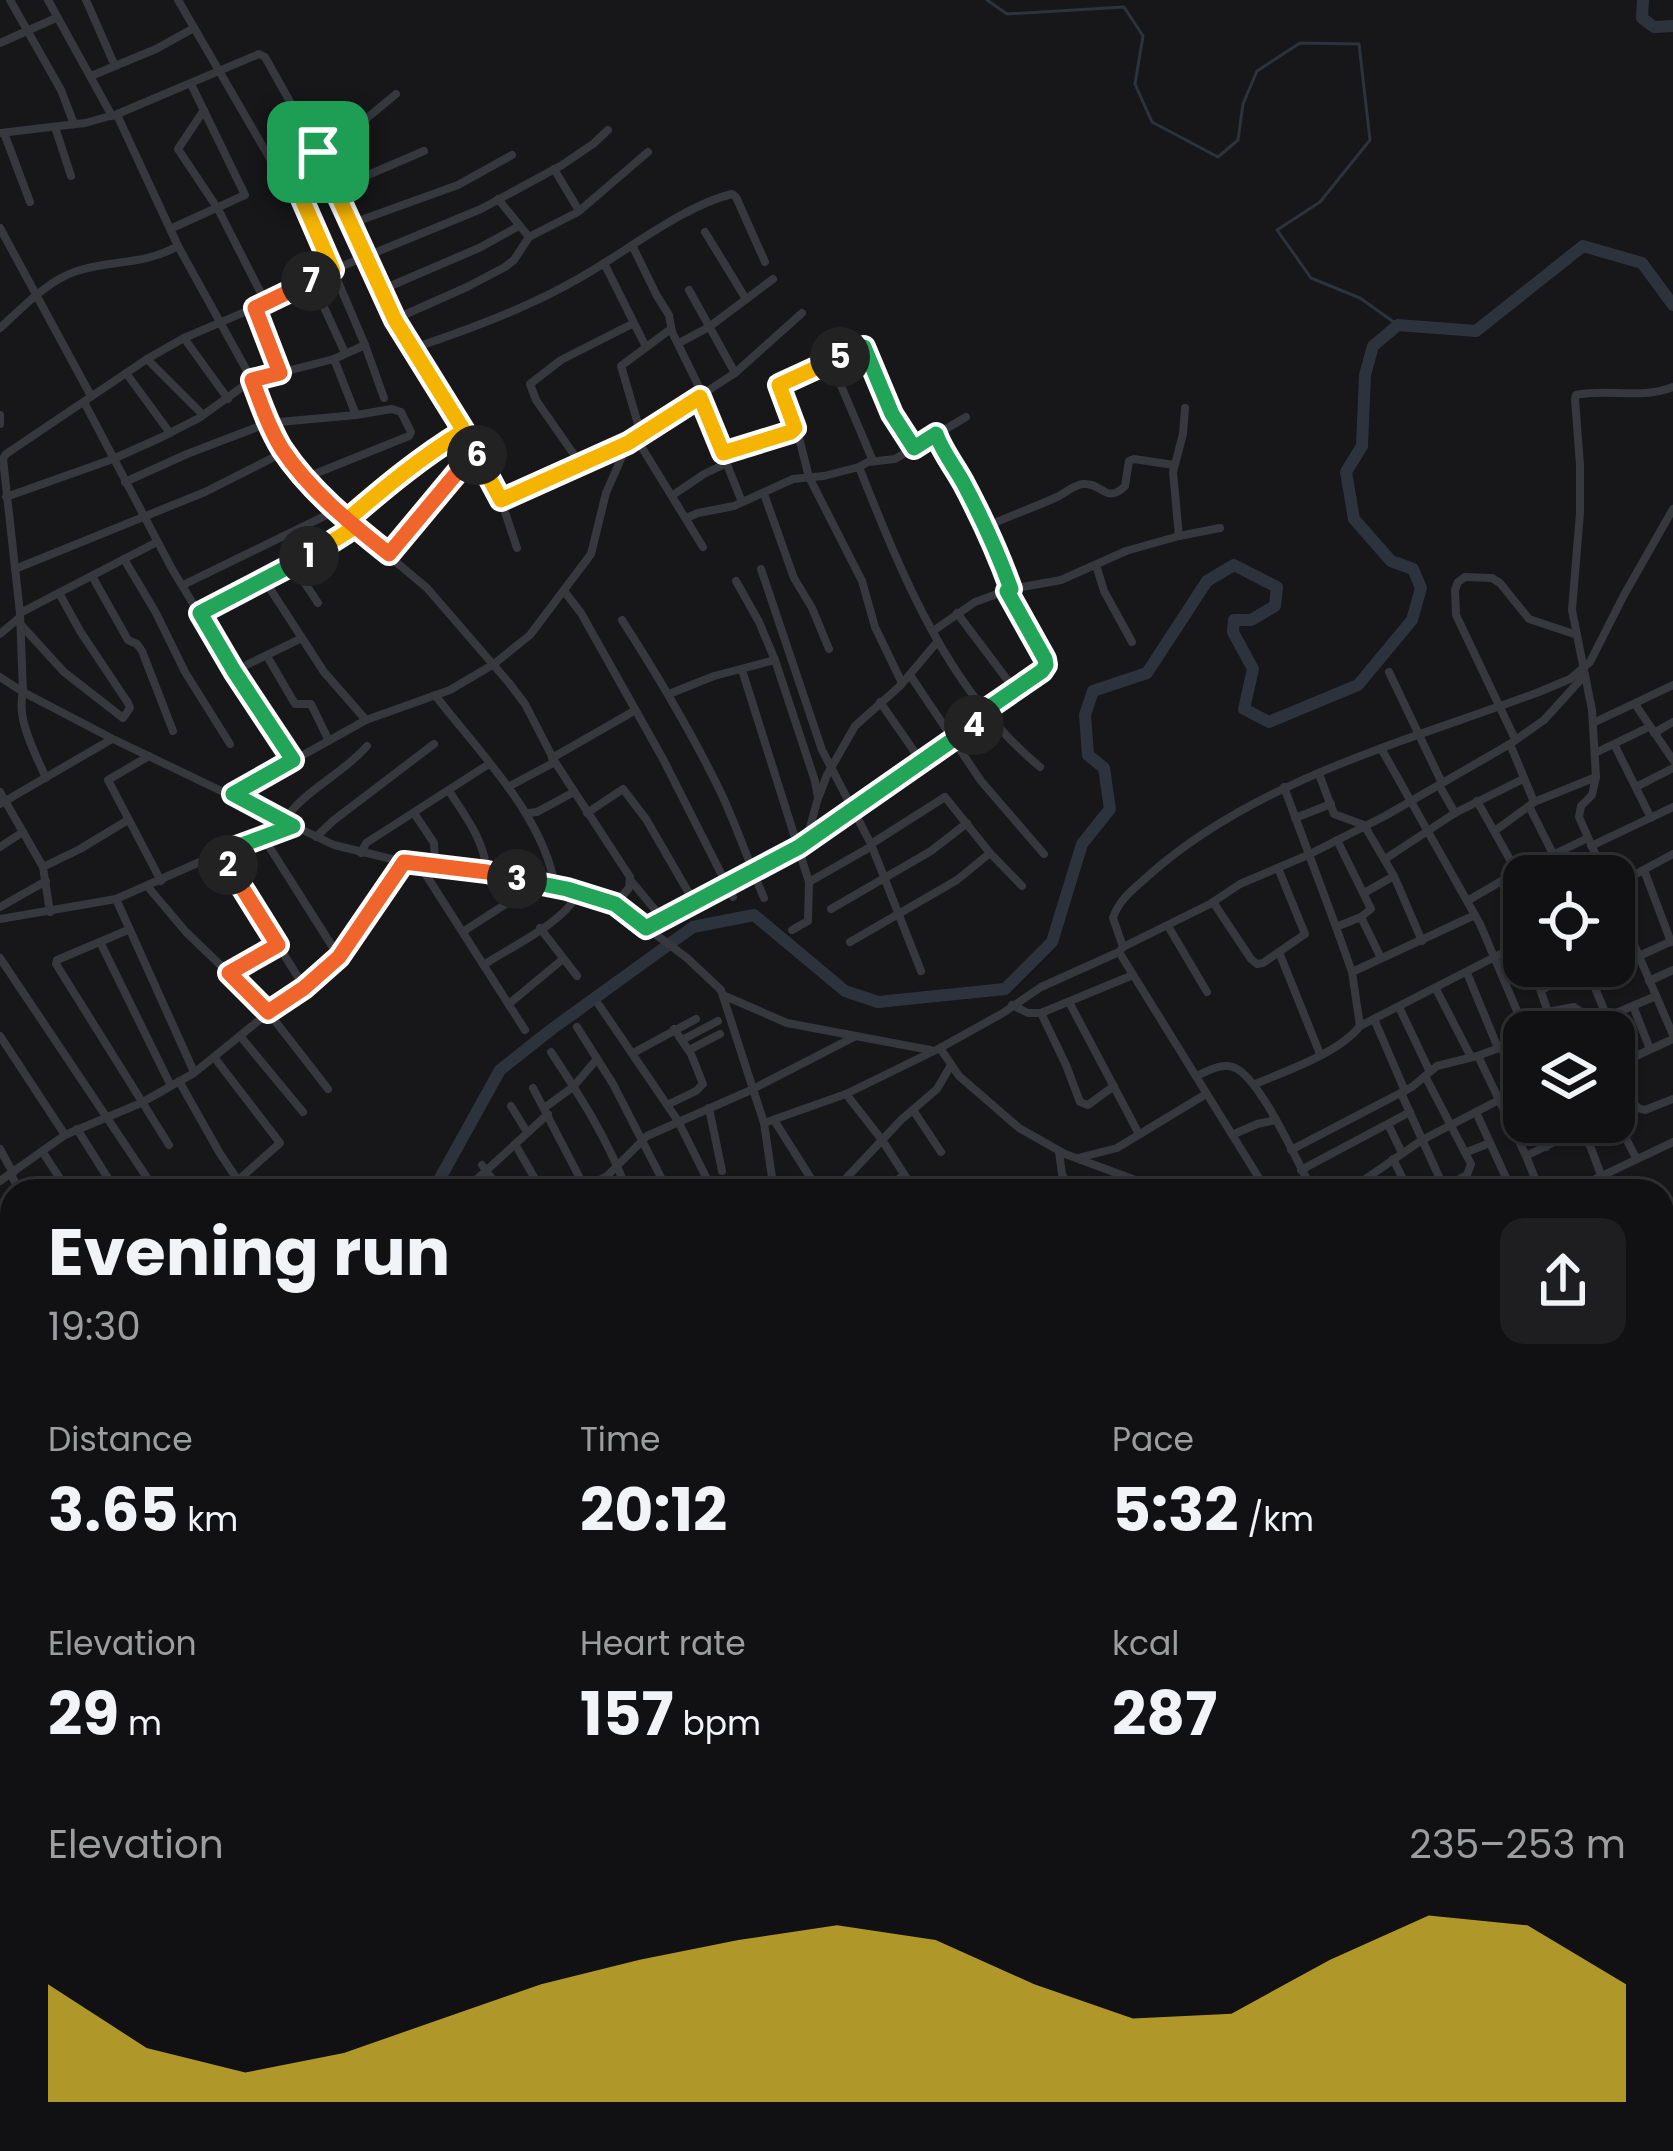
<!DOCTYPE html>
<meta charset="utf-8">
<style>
body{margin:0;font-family:Poppins,sans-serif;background:#1e1e20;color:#f1f3f6;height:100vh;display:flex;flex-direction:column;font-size:45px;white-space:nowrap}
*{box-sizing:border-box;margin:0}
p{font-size:39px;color:#9c9d9f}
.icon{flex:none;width:66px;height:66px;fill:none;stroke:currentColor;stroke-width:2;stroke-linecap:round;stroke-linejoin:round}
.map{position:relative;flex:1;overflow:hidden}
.side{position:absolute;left:0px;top:1179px;width:1674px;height:972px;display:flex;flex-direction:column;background:#111012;border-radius:36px 36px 0 0;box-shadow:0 3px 9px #0004,0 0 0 3px #303032}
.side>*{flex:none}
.controls{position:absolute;left:1503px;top:855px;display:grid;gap:24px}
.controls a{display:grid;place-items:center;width:132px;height:132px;border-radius:24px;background:#111012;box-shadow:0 3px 9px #0004,0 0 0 3px #303032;font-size:60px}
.pin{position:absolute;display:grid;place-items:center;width:102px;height:102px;color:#fff;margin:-51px;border-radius:24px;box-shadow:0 6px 18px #0006}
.km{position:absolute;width:60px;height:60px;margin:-30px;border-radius:50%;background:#222;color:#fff;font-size:33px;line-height:60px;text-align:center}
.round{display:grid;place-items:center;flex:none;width:126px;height:126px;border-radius:24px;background:#1e1e20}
.summary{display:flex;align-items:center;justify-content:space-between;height:204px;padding:0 48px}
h1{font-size:66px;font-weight:700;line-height:90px}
.figures{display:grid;grid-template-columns:repeat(3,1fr);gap:18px;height:204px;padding:12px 48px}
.figures div{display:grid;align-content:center}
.figures b{font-size:60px;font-weight:700}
.figures small{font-size:33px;font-weight:400}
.figures p{font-size:33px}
.chart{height:336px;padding:24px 48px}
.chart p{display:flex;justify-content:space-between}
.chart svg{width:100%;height:216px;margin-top:12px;fill:#f3d034;opacity:.7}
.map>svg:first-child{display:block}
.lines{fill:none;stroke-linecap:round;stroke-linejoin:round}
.stream{stroke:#2c333d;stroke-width:3}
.river{stroke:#2c333d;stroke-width:12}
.minor{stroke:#37373e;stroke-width:8}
.split-1-casing{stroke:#fff;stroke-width:24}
.split-2-casing{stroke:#fff;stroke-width:24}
.split-3-casing{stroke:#fff;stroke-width:24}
.split-4-casing{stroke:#fff;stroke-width:24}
.split-5-casing{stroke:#fff;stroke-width:24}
.split-6-casing{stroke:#fff;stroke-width:24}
.split-7-casing{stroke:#fff;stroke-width:24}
.split-8-casing{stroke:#fff;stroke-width:24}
.split-1{stroke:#f5b400;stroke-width:15}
.split-2{stroke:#22a559;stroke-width:15}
.split-3{stroke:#f0652b;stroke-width:15}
.split-4{stroke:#22a559;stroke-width:15}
.split-5{stroke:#22a559;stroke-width:15}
.split-6{stroke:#f5b400;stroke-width:15}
.split-7{stroke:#f0652b;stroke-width:15}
.split-8{stroke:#f5b400;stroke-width:15}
</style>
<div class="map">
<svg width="1673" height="2151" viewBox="0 0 1673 2151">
<rect width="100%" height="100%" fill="#171618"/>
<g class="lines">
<polyline class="stream" points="987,0 1007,14 1124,7 1143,36 1135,84 1152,122 1218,157 1238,140 1243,104 1257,71 1300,43 1359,44 1370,140 1320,202 1277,230 1311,278 1360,298 1398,325"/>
<g class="river">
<polyline points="1643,0 1642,18 1654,27 1673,26"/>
<polyline points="433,1191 500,1070 552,1029 693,927 754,915 845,991 878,1002 1005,989 1052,942 1082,844 1110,809 1104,768 1088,755 1085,715 1093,691 1147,673 1207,581 1234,565 1277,587 1275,606 1251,620 1234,620 1233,632 1253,669 1244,709 1269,722 1358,685 1412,620 1421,588 1413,569 1391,561 1354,519 1346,472 1362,446 1365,375 1373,346 1398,325 1476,331 1583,246 1642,263 1673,305"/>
<polyline points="0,1622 12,1623"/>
</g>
<g class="minor">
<polyline points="10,0 61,90 74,124"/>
<polyline points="48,0 112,116"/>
<polyline points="86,0 115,66"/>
<polyline points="178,0 280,176"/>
<polyline points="0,43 56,18"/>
<polyline points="91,76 156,49 194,28"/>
<polyline points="204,110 178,149 218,209 266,303"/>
<polyline points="115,115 259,54 265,57 318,152 395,319 464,431 501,500 517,548"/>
<polyline points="55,127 71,176"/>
<polyline points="0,133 85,123 114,115 118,117 178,246 252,380 268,423 284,452 335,511 427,588 509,683 525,704 555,762 630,877 629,888 615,904"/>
<polyline points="4,133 30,202"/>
<polyline points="343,134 358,169 368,175 424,151"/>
<polyline points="554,169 578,209"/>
<polyline points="498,199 529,237"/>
<polyline points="350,224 458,185 512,155"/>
<polyline points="0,228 91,396"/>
<polyline points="170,229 245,195 191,84"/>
<polyline points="705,232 746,299"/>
<polyline points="632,245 657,296 669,315 672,332 703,395"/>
<polyline points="604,263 646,347"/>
<polyline points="312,281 345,353"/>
<polyline points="381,290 479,248 519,226"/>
<polyline points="689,290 735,373"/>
<polyline points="255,307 280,373"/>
<polyline points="395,319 467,287 505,267 514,260 529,237 578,212 648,152"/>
<path d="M0 328C22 308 48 280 77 271 113 259 142 266 178 246"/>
<polyline points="184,338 228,399"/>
<polyline points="679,343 709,327 773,279"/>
<path d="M411 349C467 330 525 309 576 280 622 255 682 206 732 194L736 197 765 262"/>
<polyline points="147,359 203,415"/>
<polyline points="334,359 356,415"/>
<polyline points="831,362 873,461"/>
<polyline points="126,373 170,433"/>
<polyline points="700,397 742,502"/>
<polyline points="384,398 365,345 293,176 318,152 361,123 396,94"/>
<polyline points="84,402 172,569 234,671 293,760"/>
<polyline points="0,415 0,424"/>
<polyline points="641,434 621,366 668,331 672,332"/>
<polyline points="936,434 943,451 965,486 1011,589"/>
<polyline points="636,438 703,547"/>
<polyline points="723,453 787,435 795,428"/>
<polyline points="582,466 536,400 530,384 561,360 632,324"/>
<path d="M859 467C902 575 948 691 1040 767"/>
<polyline points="125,482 187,454 268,423 356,415 392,409 401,412 411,432 409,436 307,477"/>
<polyline points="764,494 794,578 812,608 829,649"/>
<polyline points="673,495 704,474 727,463"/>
<polyline points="6,497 113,459 160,438 199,418 252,380 334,359 365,345"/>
<polyline points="501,500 626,444"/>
<polyline points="686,518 698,513 734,506 793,479 824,476 859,467 868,462 895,459 966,417"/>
<polyline points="347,520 430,451 464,431"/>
<path d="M985 527C1009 516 1033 508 1057 497 1066 493 1073 485 1083 484 1102 482 1106 505 1125 486L1129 461 1134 459 1174 465"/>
<polyline points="1179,536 1173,472 1183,434 1185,408"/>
<polyline points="389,554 474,451"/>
<polyline points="124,559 156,613 185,672 230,744"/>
<polyline points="293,565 318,603"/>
<polyline points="1096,565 1104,591 1132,642"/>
<polyline points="15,569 205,492 284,452"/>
<polyline points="761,569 822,750 871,844 921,971"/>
<polyline points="92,576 128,640 137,644 142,651 173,731"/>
<polyline points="265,581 324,672 366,720"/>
<polyline points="736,581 759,622 775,660 815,781 818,798 807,838"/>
<polyline points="183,585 335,511"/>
<polyline points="564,591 581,613 663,759 733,897"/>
<polyline points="20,613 157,542"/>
<path d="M200 613C253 588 309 563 355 527"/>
<polyline points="957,613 1015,690"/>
<path d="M622 620C658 676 692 733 721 793 737 827 749 863 764 898"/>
<polyline points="22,626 64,672 123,718 130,708 128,703 80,631 59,593"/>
<polyline points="933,631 975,602 1011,589 1061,580 1126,551 1179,536 1220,528"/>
<polyline points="0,634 19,618"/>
<polyline points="267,656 295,704 311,704 329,741"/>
<polyline points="742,670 809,882 808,921 792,930"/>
<polyline points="234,671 300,639"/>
<polyline points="1389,672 1442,783"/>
<polyline points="910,675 981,781 1044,854"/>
<polyline points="0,677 23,692 113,739 334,845 404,862 487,872 567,889 615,904 687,958 721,990 764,1123 774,1191"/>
<polyline points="902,683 875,627 862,581 809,477 798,434 779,385 864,347 892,414 914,448"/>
<polyline points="669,694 714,676 775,660"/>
<path d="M435 695C478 751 544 816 555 887"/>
<polyline points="880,702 921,761"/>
<polyline points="1635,704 1673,760"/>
<polyline points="984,711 1041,671 1046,665 1007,591"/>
<polyline points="1593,723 1673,685"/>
<polyline points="1654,733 1673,722"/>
<polyline points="1515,739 1456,615 1455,590 1458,582 1465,577 1492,578 1500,583 1529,619 1574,634"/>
<polyline points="1510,744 1534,802 1596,777"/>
<polyline points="1614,744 1651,818"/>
<polyline points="1382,750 1480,924 1526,1032"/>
<polyline points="1595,753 1649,727"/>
<polyline points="149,756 108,780 161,881"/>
<polyline points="552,758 634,711"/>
<polyline points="1319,774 1334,814 1364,825 1394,876 1422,941"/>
<path d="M46 778C35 753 16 719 23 692L20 613 3 459 6 454 147 359 184 338 266 303 333 270 481 209 562 165 593 144 608 130"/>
<polyline points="1439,785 1455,813"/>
<polyline points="508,787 555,762"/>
<polyline points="1284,787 1336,927 1361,917 1371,909 1337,840"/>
<polyline points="1636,787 1673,768"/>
<path d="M449 791C466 817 484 840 487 872"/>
<polyline points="0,792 43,867 50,912"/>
<polyline points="233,794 366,720 450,690 494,664 530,635 591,554 606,493 628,443 735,373 802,313"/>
<polyline points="819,796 827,775 855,726 900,686 938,641"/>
<polyline points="1477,801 1517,872"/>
<polyline points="0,804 112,739"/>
<polyline points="1529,806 1564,876"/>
<polyline points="414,813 434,843 435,864"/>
<polyline points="528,813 537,812 574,792"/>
<polyline points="587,813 623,789 646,819 694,902"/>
<polyline points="1295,818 1331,804"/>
<path d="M284 821C305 789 342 775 367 746"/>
<polyline points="1496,830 1533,803"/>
<polyline points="263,837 339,957"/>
<polyline points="316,837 334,820 434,744"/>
<polyline points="871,844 945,797 990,853 1022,886"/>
<polyline points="1591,846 1673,807"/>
<polyline points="0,847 23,832"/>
<polyline points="220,853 305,988"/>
<polyline points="361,853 366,843 489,764"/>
<polyline points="1385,859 1455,813 1523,779"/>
<polyline points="419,864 525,1030"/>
<polyline points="43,867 80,849 128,820"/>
<polyline points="1644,870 1671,942"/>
<path d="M1605 876 1579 817 1581 806 1592 795 1596 777 1592 710 1572 610 1580 513V465L1575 399 1576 395C1608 388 1641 400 1673 387"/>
<polyline points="632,882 661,917"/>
<polyline points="809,882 872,846"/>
<polyline points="1614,886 1673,854"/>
<polyline points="148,887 186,932 265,1008 328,1089"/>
<polyline points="1364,893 1394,876"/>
<polyline points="1614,898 1673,1035"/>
<polyline points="116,899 194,1072"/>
<polyline points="1467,901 1517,872 1588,838"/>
<polyline points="1213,902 1251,959 1257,964 1263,963 1305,934 1278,868"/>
<polyline points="0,907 46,881"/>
<polyline points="831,909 931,851 967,823"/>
<polyline points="1361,917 1381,958"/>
<polyline points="0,919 116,899 220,853 292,826"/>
<polyline points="1168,926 1207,992"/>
<polyline points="540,928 577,976"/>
<polyline points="646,928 799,846 987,715"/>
<polyline points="128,930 57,960 56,964 169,1145"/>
<polyline points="464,931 515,898 528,881"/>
<polyline points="100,942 170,1084"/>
<polyline points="850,942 957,880 990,853"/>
<path d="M1123 947 1113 918C1119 899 1134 889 1148 876 1257 779 1405 742 1539 692L1570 679 1590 662 1624 595 1673 509"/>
<polyline points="1119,952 1267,1191"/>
<polyline points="1279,952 1320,1054"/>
<polyline points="1639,956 1672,941"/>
<polyline points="0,958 156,1191"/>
<path d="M485 964C511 947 566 921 578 893"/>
<polyline points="1532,966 1548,1012"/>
<polyline points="1586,966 1607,1017"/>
<polyline points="1352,972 1475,915"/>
<polyline points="229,973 278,945"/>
<polyline points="1467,973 1498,1048"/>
<polyline points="1649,981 1673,970"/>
<polyline points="1436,989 1471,1057"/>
<path d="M1542 990C1556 982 1564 970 1580 966"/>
<polyline points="725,996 787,1023 930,1050"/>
<polyline points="1069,1002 1139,1134"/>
<polyline points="510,1003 563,959"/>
<polyline points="599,1005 678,1121 713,1191"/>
<polyline points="1012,1005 1028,1013 1041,1013 1133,975"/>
<polyline points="1633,1006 1650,1049"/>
<polyline points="1399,1007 1429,1070"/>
<polyline points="1565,1009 1570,1032"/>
<polyline points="1041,1013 1066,1065 1080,1102 1088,1105 1114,1086"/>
<polyline points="1520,1017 1574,1007 1595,1022 1600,1032"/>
<polyline points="1374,1019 1405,1091"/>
<polyline points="1595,1022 1656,996"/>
<polyline points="1360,1026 1524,942"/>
<polyline points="577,1027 613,1084 668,1191"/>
<polyline points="0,1036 65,1135"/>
<polyline points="240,1036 303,1112"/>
<polyline points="682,1040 718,1021"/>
<polyline points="1501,1047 1524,1098"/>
<polyline points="940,1048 959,1076 1019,1128 1065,1154 1165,1191"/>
<polyline points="689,1050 720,1034"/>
<path d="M551 1052C580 1096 609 1141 627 1191"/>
<polyline points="633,1053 696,1019"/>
<polyline points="1478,1056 1526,1156 1540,1191"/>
<polyline points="214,1057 280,1143 226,1191"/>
<polyline points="1614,1066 1673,1039"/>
<path d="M1196 1076C1208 1071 1221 1063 1233 1067 1260 1076 1298 1164 1313 1191"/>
<polyline points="1425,1076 1471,1164 1467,1175 1437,1191"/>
<polyline points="179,1081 219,1152 245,1191"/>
<path d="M1255 1084C1286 1071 1339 1053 1360 1026L1352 972 1336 927"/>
<polyline points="533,1088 585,1188"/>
<polyline points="1401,1093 1445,1190"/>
<polyline points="846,1094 882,1140 915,1191"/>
<polyline points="667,1105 696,1091 703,1084 691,1054 674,1029"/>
<polyline points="511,1106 527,1132"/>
<polyline points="1614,1107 1630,1099 1638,1108 1645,1110 1673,1099"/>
<polyline points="544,1108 573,1087 597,1059"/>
<polyline points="709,1108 722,1171"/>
<polyline points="913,1110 941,1152"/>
<polyline points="1476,1112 1512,1191"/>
<polyline points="1614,1115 1636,1158"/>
<polyline points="774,1120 810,1177 824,1191"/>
<polyline points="1535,1122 1546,1147"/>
<polyline points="1576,1122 1591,1148 1607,1191"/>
<polyline points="764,1123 846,1094 940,1048 1003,1013 1041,987 1119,952 1123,947 1210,904 1240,884 1308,855 1385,816 1510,744 1544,720 1585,675"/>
<polyline points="1388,1124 1402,1153"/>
<polyline points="77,1129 116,1191"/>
<polyline points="1232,1135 1257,1124 1276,1120"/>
<polyline points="515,1144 542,1191"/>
<polyline points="0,1149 13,1173"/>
<polyline points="1291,1150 1412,1087 1437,1066 1477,1056 1524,1039"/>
<polyline points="42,1151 68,1191"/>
<polyline points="1059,1152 1062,1174 1070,1191"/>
<polyline points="1467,1152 1490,1143"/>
<polyline points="1526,1156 1595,1122"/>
<polyline points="1078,1158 1117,1148 1206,1094"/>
<polyline points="1393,1159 1409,1191"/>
<polyline points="482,1165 501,1191"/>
<polyline points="1301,1170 1410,1112"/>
<polyline points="11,1175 20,1191"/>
<polyline points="0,1181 65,1135 141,1103 194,1073 268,1013 305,988 339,957 404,862"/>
<polyline points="288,1191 300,1182"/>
<polyline points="464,1191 548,1114"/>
<polyline points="579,1191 607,1176 647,1136 751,1090 856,1036"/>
<polyline points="834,1191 901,1120 937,1089 951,1065"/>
<polyline points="887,1191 904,1174"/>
<polyline points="1348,1191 1422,1140 1499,1100"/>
<polyline points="1570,1191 1673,1142"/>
<polyline points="0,1210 12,1228"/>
<polyline points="1665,1226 1673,1247"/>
<polyline points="1662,1259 1673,1254"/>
<polyline points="0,1288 12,1299"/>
<polyline points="1662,1306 1673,1302"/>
<polyline points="1662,1331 1668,1347"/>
<polyline points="0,1338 12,1348"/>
<polyline points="1662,1401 1673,1402"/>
<polyline points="0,1488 12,1501"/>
<polyline points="1662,1497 1673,1523"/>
<polyline points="0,1559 1,1560"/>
<polyline points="1662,1583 1673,1592"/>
<polyline points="1662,1681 1673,1700"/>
<polyline points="1662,1719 1673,1714"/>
<polyline points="1662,1769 1673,1762"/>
<polyline points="1662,1846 1673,1840"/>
<polyline points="0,1863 12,1855"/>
<polyline points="1662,1877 1673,1872"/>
<polyline points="1662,1886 1673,1903"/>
<polyline points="0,1914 12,1907"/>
<polyline points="1662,1924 1673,1917"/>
<polyline points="0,1957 12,1950"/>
<polyline points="1662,1957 1673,1979"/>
<polyline points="0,1962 12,1984"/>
<polyline points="1662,1993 1673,1987"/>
<polyline points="0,1996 12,1990"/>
<polyline points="0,2040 12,2034"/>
<polyline points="0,2080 12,2104"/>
<polyline points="1662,2105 1673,2100"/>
<polyline points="0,2131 12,2125"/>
<polyline points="1662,2135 1671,2151"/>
<polyline points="29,2139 35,2151"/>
<polyline points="88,2139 94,2151"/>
<polyline points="161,2139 168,2151"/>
<polyline points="204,2139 208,2151"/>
<polyline points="259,2139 267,2151"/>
<polyline points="390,2139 397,2151"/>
<polyline points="481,2139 487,2151"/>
<polyline points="526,2139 532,2151"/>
<polyline points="577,2139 582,2151"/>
<polyline points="728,2139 735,2151"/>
<polyline points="762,2139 771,2151"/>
<polyline points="803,2139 811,2151"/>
<polyline points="845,2139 852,2151"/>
<polyline points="889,2139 895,2151"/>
<polyline points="930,2139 937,2151"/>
<polyline points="1107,2139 1118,2151"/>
<polyline points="1188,2139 1205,2151"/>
<polyline points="1423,2139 1429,2151"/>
<polyline points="1521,2139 1532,2151"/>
<polyline points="1641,2139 1648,2151"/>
<polyline points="60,2151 82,2139"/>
<polyline points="143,2151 161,2139"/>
<polyline points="219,2151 238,2139"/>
<polyline points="312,2151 329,2139"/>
<polyline points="413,2151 450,2139"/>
<polyline points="614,2151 634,2139"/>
<polyline points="695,2151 708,2139"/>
<polyline points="1000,2151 1017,2139"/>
<polyline points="1056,2151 1075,2139"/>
<polyline points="1131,2151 1143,2139"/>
<polyline points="1264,2151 1279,2139"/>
<polyline points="1301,2151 1325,2139"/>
<polyline points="1368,2151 1390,2139"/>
<polyline points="1566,2151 1589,2139"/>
</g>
</g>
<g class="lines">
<defs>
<path id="split-1" d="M309 556 355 527 347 520C384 488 421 457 464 431L395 320 318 152"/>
<polyline id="split-2" points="228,865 220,853 293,826 233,794 293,760 234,671 200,613 309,556"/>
<polyline id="split-3" points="228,865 278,945 229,973 268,1012 304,988 339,957 404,862 487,872 517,879"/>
<polyline id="split-4" points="517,879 567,889 615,904 646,928 799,847 974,725"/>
<path id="split-5" d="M840 357 864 347 892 414 914 448 936 434C943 453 955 467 964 484 982 518 998 553 1011 589L1007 591 1045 659 1046 665 1042 671 984 711 987 716 974 725"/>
<polyline id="split-6" points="477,455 501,500 628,443 700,397 723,453 791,432 795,428 779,385 840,357"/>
<path id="split-7" d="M311 281 255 308 280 373 252 380C261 404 269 428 282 449 310 491 350 523 389 554L475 451 477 455"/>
<polyline id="split-8" points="311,281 333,270 292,176 318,152"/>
</defs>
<use href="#split-1" class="split-1-casing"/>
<use href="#split-2" class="split-2-casing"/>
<use href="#split-3" class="split-3-casing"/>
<use href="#split-4" class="split-4-casing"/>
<use href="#split-5" class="split-5-casing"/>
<use href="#split-6" class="split-6-casing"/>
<use href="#split-7" class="split-7-casing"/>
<use href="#split-8" class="split-8-casing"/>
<use href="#split-1" class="split-1"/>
<use href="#split-2" class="split-2"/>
<use href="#split-3" class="split-3"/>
<use href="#split-4" class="split-4"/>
<use href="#split-5" class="split-5"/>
<use href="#split-6" class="split-6"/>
<use href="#split-7" class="split-7"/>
<use href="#split-8" class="split-8"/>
</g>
</svg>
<div class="controls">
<a><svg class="icon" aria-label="locate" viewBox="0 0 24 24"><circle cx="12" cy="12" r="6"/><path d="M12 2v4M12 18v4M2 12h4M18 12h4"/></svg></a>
<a><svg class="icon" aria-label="layers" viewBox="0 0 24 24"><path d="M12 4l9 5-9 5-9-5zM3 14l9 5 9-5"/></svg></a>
</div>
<div class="pin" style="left:318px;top:152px;background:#1e9e55"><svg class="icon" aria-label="arrive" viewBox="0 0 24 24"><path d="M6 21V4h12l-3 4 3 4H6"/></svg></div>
<b class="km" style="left:309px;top:556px">1</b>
<b class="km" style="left:228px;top:865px">2</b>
<b class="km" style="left:517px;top:879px">3</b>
<b class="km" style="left:974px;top:725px">4</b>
<b class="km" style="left:840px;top:357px">5</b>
<b class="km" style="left:477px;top:455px">6</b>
<b class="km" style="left:311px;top:281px">7</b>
<section class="side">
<div class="summary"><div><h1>Evening run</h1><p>19:30</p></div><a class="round"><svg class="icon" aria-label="share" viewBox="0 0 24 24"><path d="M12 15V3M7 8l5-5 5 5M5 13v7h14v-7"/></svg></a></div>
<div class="figures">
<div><p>Distance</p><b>3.65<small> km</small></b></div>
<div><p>Time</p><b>20:12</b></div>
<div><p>Pace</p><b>5:32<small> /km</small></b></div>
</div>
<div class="figures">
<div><p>Elevation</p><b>29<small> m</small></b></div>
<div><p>Heart rate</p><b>157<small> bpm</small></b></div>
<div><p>kcal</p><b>287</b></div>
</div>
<div class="chart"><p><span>Elevation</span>235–253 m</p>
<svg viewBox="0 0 160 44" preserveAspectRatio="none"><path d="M0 44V20L10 33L20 38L30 34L40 27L50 20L60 15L70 11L80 8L90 11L100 20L110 27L120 26L130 15L140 6L150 8L160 20V44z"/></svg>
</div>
</section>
</div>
